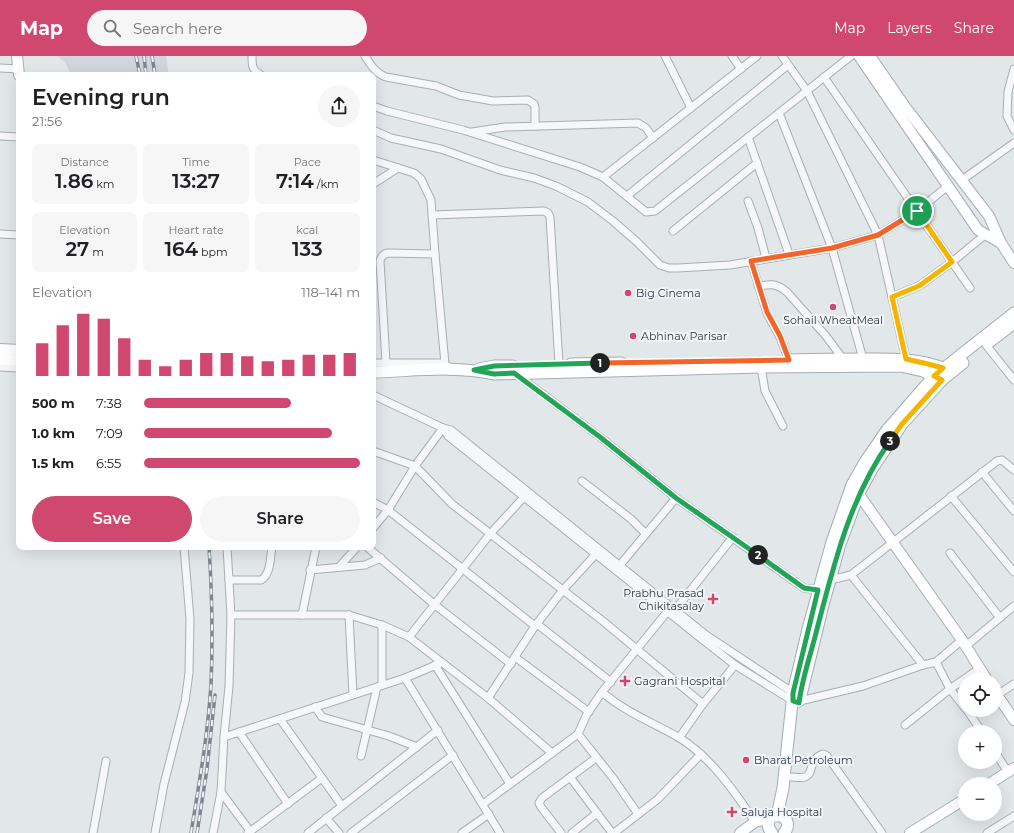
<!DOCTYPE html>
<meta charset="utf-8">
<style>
body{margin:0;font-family:Montserrat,sans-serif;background:#f6f6f6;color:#202124;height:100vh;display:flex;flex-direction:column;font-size:15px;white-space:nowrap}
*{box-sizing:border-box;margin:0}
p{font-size:13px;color:#757577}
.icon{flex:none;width:22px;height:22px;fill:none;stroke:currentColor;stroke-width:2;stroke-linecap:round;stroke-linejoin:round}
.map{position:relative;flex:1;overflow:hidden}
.sheet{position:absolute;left:16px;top:16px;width:360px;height:478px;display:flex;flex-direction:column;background:#fff;border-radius:8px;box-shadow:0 4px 16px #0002}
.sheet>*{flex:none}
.controls{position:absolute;left:958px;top:617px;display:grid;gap:8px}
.controls a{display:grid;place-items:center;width:44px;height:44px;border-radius:50%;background:#fff;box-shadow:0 4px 16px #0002;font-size:20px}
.pin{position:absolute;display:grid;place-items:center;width:34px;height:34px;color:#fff;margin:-17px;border:2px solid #fff;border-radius:50%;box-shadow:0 1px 4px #0007}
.km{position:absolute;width:20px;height:20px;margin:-10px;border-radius:50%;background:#222;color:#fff;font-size:11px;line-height:20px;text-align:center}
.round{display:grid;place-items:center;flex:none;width:42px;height:42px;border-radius:21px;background:#f6f6f6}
.summary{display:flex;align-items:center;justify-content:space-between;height:68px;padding:0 16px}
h1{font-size:22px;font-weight:600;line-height:30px}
.stats{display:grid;grid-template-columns:repeat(3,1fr);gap:6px;height:68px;padding:4px 16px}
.stats div{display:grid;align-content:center;border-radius:8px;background:#f6f6f6;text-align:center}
.stats b{font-size:20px;font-weight:600}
.stats small{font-size:11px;font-weight:400}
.stats p{font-size:11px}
.chart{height:112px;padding:8px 16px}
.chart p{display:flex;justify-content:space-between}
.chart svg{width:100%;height:72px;margin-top:4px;stroke:#d04770;stroke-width:6}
.button{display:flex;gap:8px;margin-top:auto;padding:8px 16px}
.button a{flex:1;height:46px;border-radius:24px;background:#d04770;color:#fff;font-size:16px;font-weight:600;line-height:46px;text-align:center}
.button a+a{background:#f6f6f6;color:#202124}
ul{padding:0 16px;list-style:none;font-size:13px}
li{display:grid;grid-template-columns:64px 48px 1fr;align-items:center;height:30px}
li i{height:10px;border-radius:5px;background:#d04770}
header{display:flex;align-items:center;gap:24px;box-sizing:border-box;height:56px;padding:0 20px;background:#d04770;color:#fff}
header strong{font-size:19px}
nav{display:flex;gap:22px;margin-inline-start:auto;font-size:14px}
.search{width:280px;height:36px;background:#f6f6f6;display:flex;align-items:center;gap:10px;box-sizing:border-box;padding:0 14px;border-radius:22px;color:#757577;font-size:15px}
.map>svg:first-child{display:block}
.built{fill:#d0d6dc}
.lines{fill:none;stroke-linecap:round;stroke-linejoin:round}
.street-casing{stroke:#a7afb5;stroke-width:9}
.secondary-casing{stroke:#a7afb5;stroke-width:12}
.primary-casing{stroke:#a1adb6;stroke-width:13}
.street{stroke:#f5f7f9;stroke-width:7}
.secondary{stroke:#fff;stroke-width:10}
.primary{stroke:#fff;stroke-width:11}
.rail-casing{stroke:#7b8894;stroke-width:3.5}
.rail{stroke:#f2f5f8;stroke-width:2;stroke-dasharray:6;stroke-linecap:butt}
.split-1-casing{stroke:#fff;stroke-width:8}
.split-2-casing{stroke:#fff;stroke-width:8}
.split-3-casing{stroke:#fff;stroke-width:8}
.split-4-casing{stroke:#fff;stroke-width:8}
.split-1{stroke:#f0652b;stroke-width:5}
.split-2{stroke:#22a559;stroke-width:5}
.split-3{stroke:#22a559;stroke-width:5}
.split-4{stroke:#f5b400;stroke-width:5}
.poi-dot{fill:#d04770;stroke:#f2f5f8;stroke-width:1.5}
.labels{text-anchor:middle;stroke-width:4;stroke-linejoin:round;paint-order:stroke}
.poi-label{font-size:11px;fill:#2a3743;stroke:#f2f5f8;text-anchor:start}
</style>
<header>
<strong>Map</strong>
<div class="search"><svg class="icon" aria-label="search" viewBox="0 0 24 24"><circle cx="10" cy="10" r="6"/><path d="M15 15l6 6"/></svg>Search here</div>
<nav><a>Map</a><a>Layers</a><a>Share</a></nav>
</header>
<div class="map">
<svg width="1014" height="777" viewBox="0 0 1014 777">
<rect width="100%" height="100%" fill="#e2e7ea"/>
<polygon class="built" points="57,0 166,0 169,19 71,19 65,6"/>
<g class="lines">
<defs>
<g id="street">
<path d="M252 0C252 10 252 14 261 19"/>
<path d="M365 0C371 9 375 17 386 21L436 30 459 39 493 45 528 44 534 48 535 51V70"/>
<polyline points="665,0 691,52"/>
<polyline points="732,0 741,13"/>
<polyline points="782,0 807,35 878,179 906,303"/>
<polyline points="0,12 19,13"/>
<polyline points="1014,13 1008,36 1007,60 1014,74"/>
<polyline points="824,21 970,232"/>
<polyline points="373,50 387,55 463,74 580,111 603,121 646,156 655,155 851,0"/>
<polyline points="779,57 832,192 863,303"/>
<polyline points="373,74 391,82 441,93 500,114 534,122 556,130 588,146 613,165 637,186 660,209 669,212 678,212 730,209 832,192 878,179 917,155 948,130"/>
<polyline points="472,76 505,71 638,67 646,72 653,82"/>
<polyline points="0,80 19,81"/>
<polyline points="748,81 789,198"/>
<polyline points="373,104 414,117 421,123 431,144 435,198 445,308"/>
<polyline points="603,121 757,0"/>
<polyline points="962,124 1014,87"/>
<polyline points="373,128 398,112"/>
<polyline points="627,140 788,9"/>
<polyline points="748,145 758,172 766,202"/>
<polyline points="432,159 544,155 548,157 550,161 559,308"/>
<polyline points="673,175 757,107"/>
<polyline points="0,178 19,179"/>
<polyline points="751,205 767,257 780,281 789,304"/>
<path d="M758 230C772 228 776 227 787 236L826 280 843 303"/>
<polyline points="892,241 919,230 952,206 986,178"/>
<polyline points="986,289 1014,324"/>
<polyline points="760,305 765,335 783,370"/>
<polyline points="373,307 440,307 448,310"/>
<path d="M386 307 380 205C381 201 383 198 388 197L435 198"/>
<polyline points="0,311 19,312"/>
<polyline points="516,318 600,381 676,442 804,532 818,534"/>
<polyline points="373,339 443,372 451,374 706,579 795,638"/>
<polyline points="443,372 448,380 703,584 735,609 793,645 799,647 804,644 863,630 923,609 936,606 962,584"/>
<polyline points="373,395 415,410 452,448 604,566 703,648"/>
<polyline points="982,416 1014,455"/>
<polyline points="582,425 631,463 646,478"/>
<polyline points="951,440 1014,516"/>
<polyline points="373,446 388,454 535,570"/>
<polyline points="373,472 388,454 415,410 443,372"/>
<polyline points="367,491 435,549 511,608"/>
<polyline points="950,497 1000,562"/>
<polyline points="620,509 676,442"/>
<polyline points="339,511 357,491"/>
<polyline points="310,514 365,509 381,502"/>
<polyline points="851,519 923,609"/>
<path d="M229 524H261C271 518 270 502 272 491"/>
<polyline points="830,524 851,519 997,405 1002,404 1014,414"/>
<polyline points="675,554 733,481"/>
<polyline points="231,559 349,559 382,569 409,581 488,642 552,697"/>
<polyline points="302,559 316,491"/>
<polyline points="349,559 353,639"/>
<polyline points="537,568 611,626"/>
<polyline points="409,581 490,478 524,441"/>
<polyline points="966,590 1014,550"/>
<polyline points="515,601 589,656"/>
<polyline points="936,606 950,633 965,652"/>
<polyline points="435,609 510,728"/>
<polyline points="405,622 500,777"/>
<polyline points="382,629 382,569"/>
<path d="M602 636C625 656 652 666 678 681 710 700 735 736 755 766"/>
<polyline points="997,639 1014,628"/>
<polyline points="488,642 535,570 563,534 596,498"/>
<polyline points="315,651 322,661 389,680 417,691"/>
<polyline points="967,654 982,676"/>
<polyline points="280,663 342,750"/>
<polyline points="905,669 950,633 979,613"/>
<polyline points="239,676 288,748"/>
<polyline points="578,678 613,722 638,758"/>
<polyline points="224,681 405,622 441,607"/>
<polyline points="679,682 703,648 735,609"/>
<polyline points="995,696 1008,716"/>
<polyline points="361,700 377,631"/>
<polyline points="570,721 597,757"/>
<path d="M791 721C795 721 801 722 805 721 815 717 807 704 823 698L827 700 882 777"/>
<polyline points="221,736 250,775"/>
<polyline points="483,748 578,678 587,658 602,636 667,556"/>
<polyline points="326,762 339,777"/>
<polyline points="93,777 106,705"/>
<polyline points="155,777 164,728 185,646 189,617 190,563 184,491"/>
<polyline points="213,777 221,736 224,681 229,630 231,559 227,491"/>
<polyline points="248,777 322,722"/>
<polyline points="308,777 438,674"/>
<polyline points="351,777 453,699"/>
<polyline points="462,777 489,758"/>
<polyline points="561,777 541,751 539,747 542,742 596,702"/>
<polyline points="572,777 597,757 612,777"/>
<polyline points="614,777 658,743 701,698"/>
<polyline points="987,777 1014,760"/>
</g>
<g id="secondary">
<polyline points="17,0 19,19"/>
<polyline points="859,0 978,174 1001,187"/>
<polyline points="870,0 906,52 989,160 1001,187 1014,207"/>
<polyline points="0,293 19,294"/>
<polyline points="855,433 962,584 987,624"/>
<polyline points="995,636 1014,664"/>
<polyline points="989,728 1014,712"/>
<polyline points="740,777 755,766 771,762"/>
<polyline points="910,777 965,743"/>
</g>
<g id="primary">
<polyline points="989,286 1014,267"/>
<polyline points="0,303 19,304"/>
<path d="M789 304C813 303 838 303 863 303 892 303 920 302 948 314"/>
<polyline points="571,308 621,307"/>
<polyline points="479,313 494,310 513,310"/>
<path d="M373 316C413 315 454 309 494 318L761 311 900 310 923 315 942 324"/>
<polyline points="800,643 823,549 840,488 859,437 872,413 902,368 942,324 963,307"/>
<polyline points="777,760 783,732 793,637 808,573 832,486 852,429 865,406 887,374 934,320 1014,257"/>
<path d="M772 777C769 773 767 770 769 765 774 752 796 763 784 777"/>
</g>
</defs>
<use href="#street" class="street-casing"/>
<use href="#secondary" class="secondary-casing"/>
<use href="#primary" class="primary-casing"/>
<use href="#street" class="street"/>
<use href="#secondary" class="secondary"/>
<use href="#primary" class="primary"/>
<defs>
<g id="rail">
<polyline points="136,0 140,19"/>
<polyline points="144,0 146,19"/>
<polyline points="152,0 155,19"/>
<path d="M191 777C199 728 208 678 211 628 213 582 212 537 209 491"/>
<polyline points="197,777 207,713 215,639"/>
</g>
</defs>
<use href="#rail" class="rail-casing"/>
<use href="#rail" class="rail"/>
</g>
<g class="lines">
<defs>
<polyline id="split-1" points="600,307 789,304 780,280 767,256 751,205 832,192 878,179 917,155"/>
<polyline id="split-2" points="600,307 494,310 474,314 494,318 514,317 600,381 676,442 758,499"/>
<path id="split-3" d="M758 499 804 532 818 534 793 637V645L799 647C802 622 811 598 817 573 834 508 850 441 890 385"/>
<polyline id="split-4" points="890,385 902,368 942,324 934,320 943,312 928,308 906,303 892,241 919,230 952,206 917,155"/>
</defs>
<use href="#split-1" class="split-1-casing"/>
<use href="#split-2" class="split-2-casing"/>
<use href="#split-3" class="split-3-casing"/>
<use href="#split-4" class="split-4-casing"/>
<use href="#split-1" class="split-1"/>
<use href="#split-2" class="split-2"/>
<use href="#split-3" class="split-3"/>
<use href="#split-4" class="split-4"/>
</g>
<g class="poi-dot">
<circle cx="628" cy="237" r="4"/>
<circle cx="833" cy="251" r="4"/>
<circle cx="633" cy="280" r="4"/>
<path d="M711 537h4v4h4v4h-4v4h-4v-4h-4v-4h4z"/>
<path d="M623 619h4v4h4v4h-4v4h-4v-4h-4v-4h4z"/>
<circle cx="746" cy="704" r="4"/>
<path d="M730 750h4v4h4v4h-4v4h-4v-4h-4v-4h4z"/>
</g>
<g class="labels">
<g class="poi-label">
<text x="636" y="241">Big Cinema</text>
<text x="833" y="268" text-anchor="middle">Sohail WheatMeal</text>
<text x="641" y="284">Abhinav Parisar</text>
<text x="704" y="541" text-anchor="end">Prabhu Prasad<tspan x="704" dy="13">Chikitasalay</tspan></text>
<text x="634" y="629">Gagrani Hospital</text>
<text x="754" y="708">Bharat Petroleum</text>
<text x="741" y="760">Saluja Hospital</text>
</g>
</g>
</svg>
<div class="controls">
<a><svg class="icon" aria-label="locate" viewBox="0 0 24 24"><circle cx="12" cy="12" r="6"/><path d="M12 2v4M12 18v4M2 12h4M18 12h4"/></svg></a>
<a>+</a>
<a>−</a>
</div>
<div class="pin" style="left:917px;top:155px;background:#1e9e55"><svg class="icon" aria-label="arrive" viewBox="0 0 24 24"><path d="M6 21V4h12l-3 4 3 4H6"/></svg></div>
<b class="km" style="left:600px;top:307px">1</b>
<b class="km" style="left:758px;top:499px">2</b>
<b class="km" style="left:890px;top:385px">3</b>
<section class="sheet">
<div class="summary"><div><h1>Evening run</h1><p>21:56</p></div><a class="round"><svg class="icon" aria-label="share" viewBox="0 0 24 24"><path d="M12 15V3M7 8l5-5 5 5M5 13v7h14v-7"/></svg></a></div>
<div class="stats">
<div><p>Distance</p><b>1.86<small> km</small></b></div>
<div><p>Time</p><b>13:27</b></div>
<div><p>Pace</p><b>7:14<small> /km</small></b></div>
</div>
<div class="stats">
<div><p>Elevation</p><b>27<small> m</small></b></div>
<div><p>Heart rate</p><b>164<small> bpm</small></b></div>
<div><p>kcal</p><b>133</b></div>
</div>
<div class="chart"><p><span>Elevation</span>118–141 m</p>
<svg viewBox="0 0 160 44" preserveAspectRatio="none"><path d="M5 44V24M15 44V13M25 44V6M35 44V9M45 44V21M55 44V34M65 44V38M75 44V34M85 44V30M95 44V30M105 44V32M115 44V35M125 44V34M135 44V31M145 44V31M155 44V30"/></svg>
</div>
<ul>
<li><b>500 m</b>7:38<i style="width:68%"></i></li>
<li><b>1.0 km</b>7:09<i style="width:87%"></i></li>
<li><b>1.5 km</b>6:55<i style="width:100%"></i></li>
</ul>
<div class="button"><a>Save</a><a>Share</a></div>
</section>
</div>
